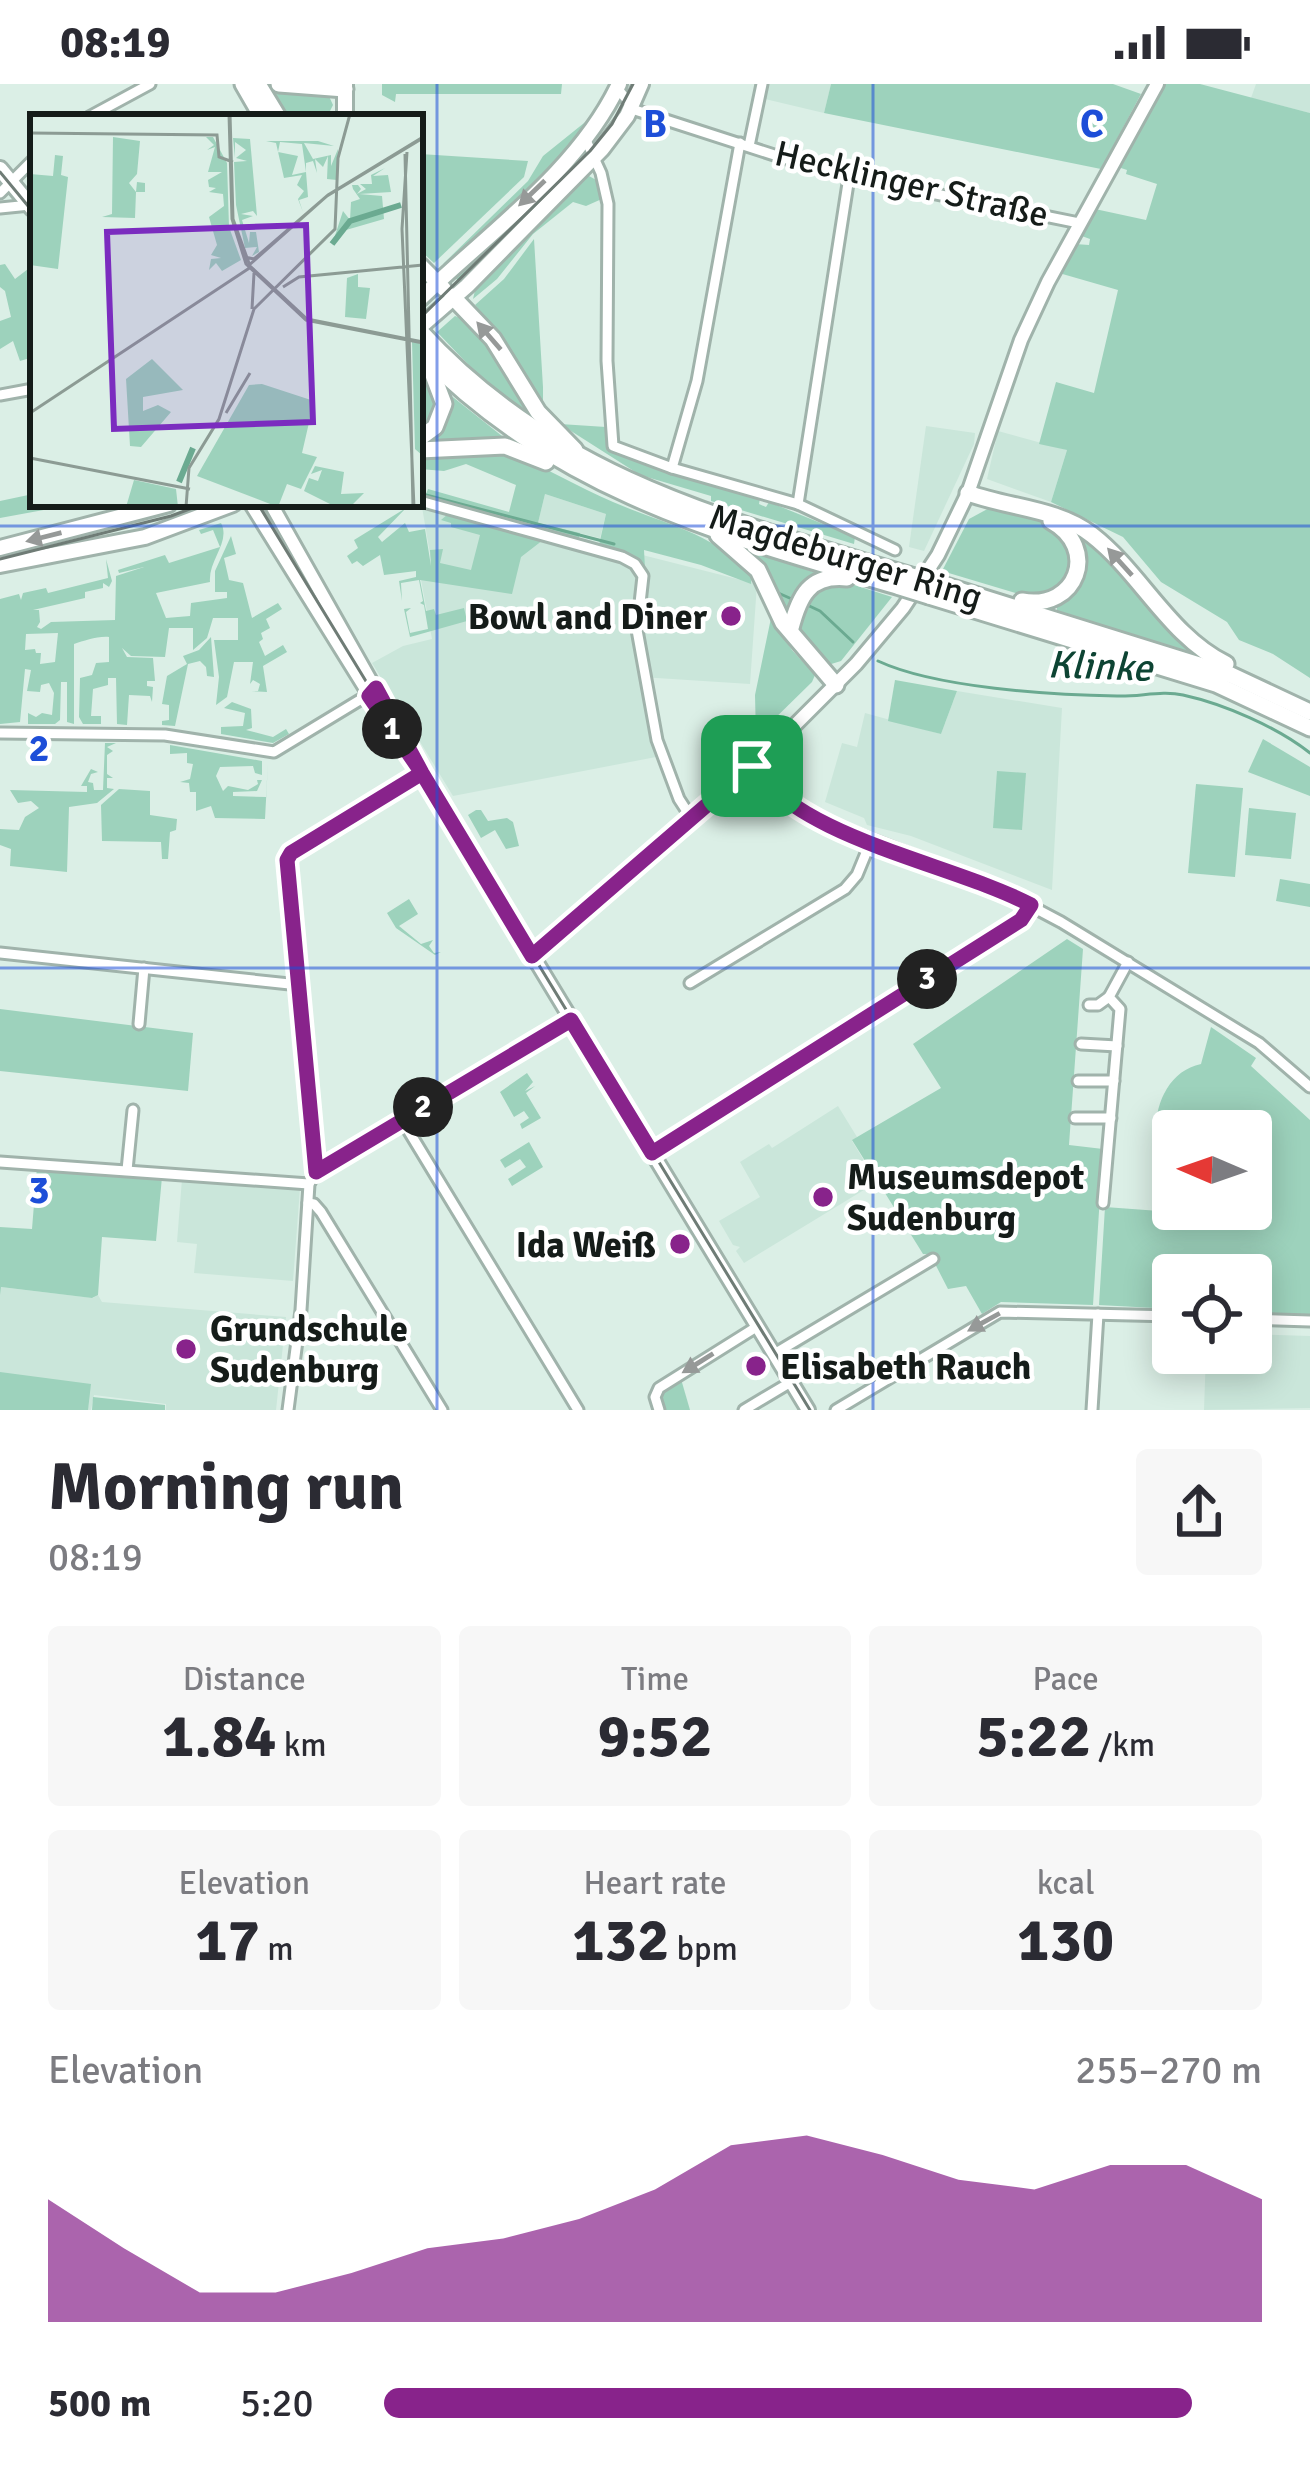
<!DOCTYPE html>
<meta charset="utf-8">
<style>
body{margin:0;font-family:Signika,sans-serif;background:#f7f7f7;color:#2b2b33;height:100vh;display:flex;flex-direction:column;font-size:45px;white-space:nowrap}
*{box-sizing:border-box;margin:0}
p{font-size:39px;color:#7c7c81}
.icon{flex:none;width:66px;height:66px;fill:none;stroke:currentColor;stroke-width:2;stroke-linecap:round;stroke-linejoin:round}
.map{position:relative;height:1326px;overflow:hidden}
.details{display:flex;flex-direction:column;background:#fff;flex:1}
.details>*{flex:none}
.needle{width:78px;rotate:272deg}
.controls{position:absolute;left:1152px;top:1026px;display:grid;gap:24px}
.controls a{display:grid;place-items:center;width:120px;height:120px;border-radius:12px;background:#fff;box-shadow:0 6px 30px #0003;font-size:60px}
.pin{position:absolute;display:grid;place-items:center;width:102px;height:102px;color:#fff;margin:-51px;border-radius:24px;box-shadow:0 6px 18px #0006}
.km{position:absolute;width:60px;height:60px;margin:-30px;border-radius:50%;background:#222;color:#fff;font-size:33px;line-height:60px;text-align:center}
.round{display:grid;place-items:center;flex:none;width:126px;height:126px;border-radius:12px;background:#f7f7f7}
.summary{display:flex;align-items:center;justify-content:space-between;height:204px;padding:0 48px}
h1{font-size:66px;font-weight:700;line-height:90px}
.stats{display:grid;grid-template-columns:repeat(3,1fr);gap:18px;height:204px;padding:12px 48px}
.stats div{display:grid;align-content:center;border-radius:12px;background:#f7f7f7;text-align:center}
.stats b{font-size:60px;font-weight:700}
.stats small{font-size:33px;font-weight:400}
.stats p{font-size:33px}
.chart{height:336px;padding:24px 48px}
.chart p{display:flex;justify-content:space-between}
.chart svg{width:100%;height:216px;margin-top:12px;fill:#88238b;opacity:.7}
ul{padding:0 48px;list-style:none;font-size:39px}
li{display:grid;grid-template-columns:192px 144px 1fr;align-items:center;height:90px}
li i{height:30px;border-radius:15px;background:#88238b}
.status{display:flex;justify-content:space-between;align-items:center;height:84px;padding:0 60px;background:#fff;direction:ltr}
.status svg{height:33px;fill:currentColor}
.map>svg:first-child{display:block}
.built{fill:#cae6da}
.green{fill:#9dd2bc;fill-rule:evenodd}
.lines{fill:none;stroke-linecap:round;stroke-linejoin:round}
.stream{stroke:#6baa91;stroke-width:3}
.minor-casing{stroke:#a0b3ab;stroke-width:15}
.tertiary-casing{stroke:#a0b3ab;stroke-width:18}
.secondary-casing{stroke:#a0b3ab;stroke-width:20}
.trunk-casing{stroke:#a0b3ab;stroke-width:21}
.minor{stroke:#fff;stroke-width:9}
.tertiary{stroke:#fff;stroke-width:12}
.secondary{stroke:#fff;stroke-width:14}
.trunk{stroke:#fff;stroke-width:15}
.tram{stroke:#6f7c76;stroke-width:3}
.trunk-bridge-casing{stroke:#a0b3ab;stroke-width:21;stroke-linecap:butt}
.trunk-bridge{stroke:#fff;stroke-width:15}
.oneway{fill:#969998}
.route-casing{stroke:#fff;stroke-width:24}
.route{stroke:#88238b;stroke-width:15}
.grid{fill:none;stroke:#1d4ed8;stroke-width:3;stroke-opacity:0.55}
.poi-dot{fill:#88238b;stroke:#fff;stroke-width:4.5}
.labels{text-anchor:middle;stroke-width:9;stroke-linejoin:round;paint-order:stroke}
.street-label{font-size:36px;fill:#151c19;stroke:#fff}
.poi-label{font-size:36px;font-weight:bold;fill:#151c19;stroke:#fff;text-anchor:start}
.water-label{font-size:39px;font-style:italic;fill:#0d4433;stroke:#fff}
.inset-river{fill:none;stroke:#6baa91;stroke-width:6}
.inset-road{fill:none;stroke:#8c9b94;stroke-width:3}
.view{fill:#7b2cbf;fill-opacity:0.15;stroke:#7b2cbf;stroke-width:6}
.inset-edge{fill:none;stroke:#151c19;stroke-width:6}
.grid-label{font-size:39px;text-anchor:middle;font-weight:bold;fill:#1d4ed8;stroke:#fff;stroke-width:9;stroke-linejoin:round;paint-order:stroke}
</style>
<div class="status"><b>08:19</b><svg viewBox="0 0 49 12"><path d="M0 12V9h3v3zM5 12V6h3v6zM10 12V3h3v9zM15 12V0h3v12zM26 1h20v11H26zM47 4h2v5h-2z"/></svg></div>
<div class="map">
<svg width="1310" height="1326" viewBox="0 0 1310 1326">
<rect width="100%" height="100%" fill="#dbefe6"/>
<g class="built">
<polygon points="768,0 831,0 824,29 765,15"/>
<polygon points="1256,0 1310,0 1310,29 1251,14"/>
<polygon points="926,342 975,349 974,360 924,467 909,463"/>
<polygon points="998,347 1067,366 1051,418 987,395"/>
<polygon points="545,410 606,430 600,454 538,439"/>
<polygon points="429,417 757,500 750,600 641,593 656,673 453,712 372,579 403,562 432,555 419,485 432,482 422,423"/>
<polygon points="957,607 1062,624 1052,806 911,752 867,741 864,734 825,718 842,659 857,663 865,629 941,650"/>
<polygon points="838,1022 857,1053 852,1057 877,1098 744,1179 736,1167 740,1163 733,1161 719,1137 760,1113 740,1078 769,1060 772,1064 780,1059"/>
<polygon points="182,1095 300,1104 293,1197 194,1189 197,1160 177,1158"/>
<polygon points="0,1203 93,1214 98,1211 102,1218 286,1233 276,1326 166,1326 166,1320 94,1311 91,1326 0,1326"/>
<polygon points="1251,1250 1310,1252 1310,1324 1204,1326 1206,1269 1251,1269"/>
</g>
<g class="green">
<polygon points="382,0 562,0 561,10 396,10 395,18 382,11"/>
<polygon points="831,0 1113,0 1141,10 1101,85 824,29"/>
<polygon points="1162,0 1200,0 1310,29 1310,594 1273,570 1239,556 1227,538 1161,498 1123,453 1051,418 1067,366 1039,360 1056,298 1094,309 1118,206 1059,189 1075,160 1089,161 1090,155 1079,151 1095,125 1146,136 1157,100 1126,90 1127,86 1115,82"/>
<polygon points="266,1 328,10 333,21 327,33 284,33"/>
<polygon points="589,35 595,38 454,177 443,180 528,97 543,72"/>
<polygon points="581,68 587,74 459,198 452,190"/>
<polygon points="420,70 528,77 524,93 434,179 420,166"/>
<polygon points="589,92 598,97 604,114 586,122 573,118 533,150 497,195 473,215 476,202 582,93"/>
<polygon points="534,155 543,303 543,324 509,263 475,221 504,195"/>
<polygon points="5,180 15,195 28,185 33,199 33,273 20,277 13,257 0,265 0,237 11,233 5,207 0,203 0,181"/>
<path d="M455 232C493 246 514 299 532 333L483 296 437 248Z"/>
<path d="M420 285C439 308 441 326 420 348Z"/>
<polygon points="449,310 507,356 474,355 420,361 449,321"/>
<polygon points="560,340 606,343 606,359 622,372 760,414 759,420 766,423 769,418 855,453 854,460 711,417 711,412 640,391"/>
<path d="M502 366C541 380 575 402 613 418 663 440 717 449 752 493L751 500 701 481 644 466 645 484 638 476 599 461 606 430 545 410 538 439 580 449 578 456 424 415 428 405 509 428 516 401 466 380 444 387 420 385V371Z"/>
<polygon points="33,410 33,420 48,420 49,425 0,434 0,417"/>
<polygon points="993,422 1047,439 1071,463 1071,490 1058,507 1029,513 942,487 969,435"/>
<polygon points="406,424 378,453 382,458 405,439 409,448 425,445 431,482 430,466 443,465 440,479 471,486 480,451 451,443 451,439 441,436 448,430 543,456 521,473 512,510 420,496 426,527 434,525 436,531 464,524 467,537 410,553 404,525 411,524 406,528 410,549 428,545 424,521 420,519 423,517 419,496 401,499 402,517 399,497 416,493 416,487 384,491 380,471 363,482 357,477 352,480 347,472 358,464 354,456"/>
<path d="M221 439C231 458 208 476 210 498L156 509 166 534 190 532 191 519 227 514V508H215V487L231 452 236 470 224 474 229 496 243 499 252 534 278 519 282 525 266 535 270 544 261 549 263 555 259 558 265 572 283 561 287 568 263 582 267 608 251 607H258L260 600 253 596 250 600 253 578H234L227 613 216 621 219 593 214 556H238V534H213L207 554 193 566V544H169L165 573 131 572 122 564 127 573 153 574 155 597H147V602L153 603 152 618 150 612 129 611 127 641 117 640 116 594H108V601L93 605 91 632H101V640H83L79 633 80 594 92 591 96 579 109 578V553C97 552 84 557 74 560V640L67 638V598H61L60 636 55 640H28V629L36 633 42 629 52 631 54 609 49 599 41 601 40 608 27 607 31 586 25 585 20 638 0 640V515L19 510 21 516 23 509 46 504 48 509 108 494 106 475 112 497 109 503 103 499V504L85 508V514L33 526H39L40 538 37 543 41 545 51 538 115 536 116 492 144 483 119 489 118 486 165 471 169 479 220 463 213 446 201 450 199 446ZM58 549 55 578 40 580 41 569H36L35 565 25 566 26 550Z"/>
<polygon points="1076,446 1089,455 1209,576 1057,530 1057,520 1074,505"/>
<polygon points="757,470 892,513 841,577 828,581 789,537 773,494 755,473"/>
<polygon points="771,534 792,566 815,591 812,598 756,653 755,611"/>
<polygon points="211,553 214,593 207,592 206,583 200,577 188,580 175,642 162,641 162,637 169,636 169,621 162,620 167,592 187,580 183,572 199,566"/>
<polygon points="895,596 957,607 941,650 888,637"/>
<polygon points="232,618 251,625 252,644 246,646 273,653 286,645 289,650 273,659 221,650 221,643 243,642 245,629 224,624"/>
<polygon points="1263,655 1310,683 1310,712 1248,688"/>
<polygon points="105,659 116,659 107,663 113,667 107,671 107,690 113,694 107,694 107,704 114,705 97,719 69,723 67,788 10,782 11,765 0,761 0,745 19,746 25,733 39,724 31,717 18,719 10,706 87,708 87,702 81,702 91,685 98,688 91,690 88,698 93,699 94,706 103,706"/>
<polygon points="170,661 262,677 262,691 255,689 253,682 220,683 216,692 223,707 228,702 248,706 258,700 257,696 262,696 257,707 233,708 233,712 266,713 268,678 265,735 215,734 211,722 196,727 196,708 190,708 189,699 180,698 190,695 193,680 187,679 187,669 170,670"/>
<polygon points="997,687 1026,689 1022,746 993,744"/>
<polygon points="1196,700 1243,704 1235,793 1188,789"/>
<polygon points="119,705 150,707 150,731 177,735 176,746 170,748 168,775 162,775 161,758 102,757 101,721"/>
<polygon points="1249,724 1296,729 1291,775 1245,771"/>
<polygon points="476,726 481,726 488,737 507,734 513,738 519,762 506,765 495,746 481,754 468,731"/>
<polygon points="1280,795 1310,800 1310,823 1276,817"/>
<polygon points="409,815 418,830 399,842 421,860 433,856 429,862 434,869 441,868 435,871 396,844 387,829"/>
<polygon points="1067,855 1083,865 1069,1061 1103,1065 1093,1221 1001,1218 982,1230 966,1202 948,1205 930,1170 923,1170 852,1056 941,1004 913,960"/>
<polygon points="0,925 193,949 188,1007 0,987"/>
<path d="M1211 943 1256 974 1251 982 1310 1036V1231L1251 1228V1191H1173V1225L1099 1221 1105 1123 1200 1130 1198 1125H1251V1047H1173V1097C1143 1064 1152 990 1201 980Z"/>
<polygon points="527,989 533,998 525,1007 535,1002 526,1009 541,1034 522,1045 520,1040 529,1034 524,1027 514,1033 500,1008"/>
<polygon points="529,1058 543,1083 512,1102 508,1095 526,1083 520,1075 505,1084 500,1076"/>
<polygon points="37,1083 162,1093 156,1157 102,1153 98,1211 92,1214 1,1203 0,1211 0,1143 32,1145"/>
<polygon points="0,1288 91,1300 88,1326 0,1326"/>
<polygon points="681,1295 690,1326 664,1326 660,1316 662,1308"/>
<polygon points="93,1313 165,1321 165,1326 92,1326"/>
</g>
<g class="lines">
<g class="stream">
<polyline points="426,411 614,460"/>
<polyline points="776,508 794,516"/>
<polyline points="803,519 820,527 853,558"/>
<path d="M878 577C936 604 1052 611 1117 612 1139 613 1162 606 1183 611 1224 620 1277 643 1310 669"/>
</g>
<defs>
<g id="minor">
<polyline points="618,5 635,26 827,88 1079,139"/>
<polyline points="89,33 150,0"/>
<polyline points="585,54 601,89 608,120 607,277 613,362 672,384 798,420 895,466"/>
<polyline points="749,62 762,0"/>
<polyline points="0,109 33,76"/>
<polyline points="0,124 30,121"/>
<polyline points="0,311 33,305"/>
<polyline points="672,384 697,297 740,59"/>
<polyline points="420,417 622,473 635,480 643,492 637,546 657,656 679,715 692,735"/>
<polyline points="798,420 849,93"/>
<polyline points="0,649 165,651 274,668 373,608"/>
<polyline points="752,682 803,729 991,801 1061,838 1259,959 1310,1003"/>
<polyline points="0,869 299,901"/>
<polyline points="690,899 845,805 857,791 871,757"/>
<polyline points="1089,921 1098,921 1109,913"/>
<polyline points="139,940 144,884"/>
<polyline points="1081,960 1117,962"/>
<polyline points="1078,997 1114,997"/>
<polyline points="1075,1034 1111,1034"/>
<polyline points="402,1036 578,1326"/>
<polyline points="652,1069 1021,836 1031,821"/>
<polyline points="0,1078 309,1100"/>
<polyline points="127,1086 133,1026"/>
<polyline points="316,1088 571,936"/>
<polyline points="308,1119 314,1120 321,1128 442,1326"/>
<polyline points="1103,1119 1120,925 1109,913 1128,878"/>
<polyline points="1251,1235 1310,1237"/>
<polyline points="774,1270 933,1175"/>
<polyline points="288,1326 301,1226 309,1100 316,1088 288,774 421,689"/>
<polyline points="659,1326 655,1313 659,1304 758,1242"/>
<polyline points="744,1326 791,1298"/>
<polyline points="836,1326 1000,1228 1173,1232"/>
<polyline points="1092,1326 1098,1230"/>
</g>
<g id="tertiary">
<polyline points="251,420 384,634"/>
<polyline points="271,420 428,699 808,1326"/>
<polyline points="532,872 765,671 856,580 903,524 938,471 968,409 1021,256 1048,198 1157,0"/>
</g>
<g id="secondary">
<polyline points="345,0 345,33"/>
<polyline points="0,85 33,125"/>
<polyline points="420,181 444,205"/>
<path d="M420 215C488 149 578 87 619 0"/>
<polyline points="420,243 467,202 602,65 627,32 641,0"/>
<polyline points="0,464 169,420"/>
<polyline points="0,481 145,453 233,420"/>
</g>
<g id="trunk">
<polyline points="243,0 262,33"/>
<polyline points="258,0 278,33"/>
<polyline points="279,0 345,5"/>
<polyline points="452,212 493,255 538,328 575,366"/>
<path d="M420 247C554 394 725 436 908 491"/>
<path d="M420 267C559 408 717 449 900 503"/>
<polyline points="420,354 435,343 444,320 430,283"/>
<polyline points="420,366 505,362 546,378"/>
<path d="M968 409C1009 424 1057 424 1092 451 1141 489 1169 552 1226 580"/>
<polyline points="718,451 758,486 783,539 836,601"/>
<polyline points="936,499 1231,591 1310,628"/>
<polyline points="929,512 1216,600 1310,644"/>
<path d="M1022 517C1077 527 1100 464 1051 437"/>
<path d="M791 544C799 513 809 490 847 494"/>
</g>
</defs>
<use href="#minor" class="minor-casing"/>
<use href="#tertiary" class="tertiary-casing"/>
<use href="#secondary" class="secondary-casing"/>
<use href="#trunk" class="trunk-casing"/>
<use href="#minor" class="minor"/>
<use href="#tertiary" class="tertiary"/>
<use href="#secondary" class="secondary"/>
<use href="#trunk" class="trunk"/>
<g class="tram">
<polyline points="0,88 33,128"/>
<polyline points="420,234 590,67 612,40 633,0"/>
<polyline points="258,420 810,1326"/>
<polyline points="0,475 171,432 203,420"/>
</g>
<defs>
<g id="trunk-bridge">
<polyline points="908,491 936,499"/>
<polyline points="900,503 929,512"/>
</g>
</defs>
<use href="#trunk-bridge" class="trunk-bridge-casing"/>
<use href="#trunk-bridge" class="trunk-bridge"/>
</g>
<defs><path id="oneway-solid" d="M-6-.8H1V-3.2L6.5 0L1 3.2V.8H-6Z" transform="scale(3)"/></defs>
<g class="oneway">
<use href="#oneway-solid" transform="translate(532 109) rotate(136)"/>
<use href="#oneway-solid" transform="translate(489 252) rotate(-131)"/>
<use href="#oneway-solid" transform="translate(44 453) rotate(166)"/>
<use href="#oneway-solid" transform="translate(1120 478) rotate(-132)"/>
<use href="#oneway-solid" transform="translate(984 1238) rotate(151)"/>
<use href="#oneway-solid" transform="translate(698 1279) rotate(148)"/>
</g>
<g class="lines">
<defs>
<path id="route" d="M752 682 532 872 422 689 376 604 369 612 422 689 291 769 287 776 316 1088 571 936 652 1069 1021 836 1031 821C951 779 803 756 752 682"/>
</defs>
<use href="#route" class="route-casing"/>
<use href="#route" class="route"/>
</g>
<path class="grid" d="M437 0V1326M873 0V1326M0 442H1310M0 884H1310"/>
<g class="poi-dot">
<circle cx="731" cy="532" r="12"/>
<circle cx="823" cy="1113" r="12"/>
<circle cx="680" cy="1160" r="12"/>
<circle cx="186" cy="1265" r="12"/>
<circle cx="756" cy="1282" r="12"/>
</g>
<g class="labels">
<g class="street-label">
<text transform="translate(912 99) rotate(13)" y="13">Hecklinger Straße</text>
<text transform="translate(846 472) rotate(17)" y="13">Magdeburger Ring</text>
</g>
<g class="poi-label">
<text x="707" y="545" text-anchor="end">Bowl and Diner</text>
<text x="847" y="1105">Museumsdepot<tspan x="847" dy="41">Sudenburg</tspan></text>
<text x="656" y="1173" text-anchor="end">Ida Weiß</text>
<text x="210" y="1257">Grundschule<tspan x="210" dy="41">Sudenburg</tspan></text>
<text x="780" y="1295">Elisabeth Rauch</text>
</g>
<g class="water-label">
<text transform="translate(1100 581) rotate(2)" y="14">Klinke</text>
</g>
</g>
<g transform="translate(30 30)">
<rect width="393" height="393" fill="#dbefe6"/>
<path d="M83 23 110 27 107 60 99 69 106 78 107 68 115 69V78H106L105 104 72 103 82 100ZM176 23H183L197 49 199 113 211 146 192 157 186 149 179 156 181 145 191 144 181 141 187 131 179 103 194 92 193 80 179 78 186 74 179 73 178 66 192 58H178L185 33 177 36 184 31ZM203 24 220 25 227 102 223 97 211 100 223 102 212 106 219 129 220 118H226L229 138 222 142 227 133 215 134 206 91 204 48 217 47 206 44 216 36 205 28V44ZM236 27H288L304 32 274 29 283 45 301 41V52L308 35 307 66 297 65 298 42 293 53 285 45 287 59 283 47 276 49V58L272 30 250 28 248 38 268 42 262 61 276 58 278 83 269 86 273 98 268 85 274 77 267 71 272 61 254 64 246 29ZM25 41 33 42 31 61 38 63 28 155 0 151V60L23 62ZM355 54 343 62 358 61 361 78 329 80 352 82 354 105 316 116 302 131 313 97 320 106 321 88 330 85 323 75 322 71H328L331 75 327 80 336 75 330 70H342L341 61ZM328 160V173L340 174 336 205 315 203 317 164ZM382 228 393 230V342L385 335ZM122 245 153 276 113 283V297L128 291 141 298 111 333 100 332 96 265ZM232 270 284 287 272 339 287 343 271 375 257 370 248 393 167 362 219 271ZM285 352 314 358 311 380 334 379 323 390H341L306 393 274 377 279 364 288 367 292 356 281 360ZM104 366 146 375 148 393H96Z" fill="#9dd2bc"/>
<path class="inset-river" d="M302 130 320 107 371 91M149 368 163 334"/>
<path class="inset-road" d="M199 0 202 105 216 150 276 206 393 229M200 0 203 105 220 152 277 205 393 228M0 19 187 21 189 43 203 48M377 38 372 115 384 393M375 40 383 393M215 143 224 145 298 81 393 23M218 152 297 82 393 24M253 173 269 163 393 151M222 195 224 159M0 299 221 153M196 299 220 259M0 344 160 375M156 393 159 354 189 305 224 195 305 115 308 44 320 0"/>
<path class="view" d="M276 111 283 308 84 315 77 118Z"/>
<rect width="393" height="393" class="inset-edge"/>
</g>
<g class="grid-label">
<text x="655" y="53">B</text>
<text x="1092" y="53">C</text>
<text x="39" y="677">2</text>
<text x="39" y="1119">3</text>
</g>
</svg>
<div class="controls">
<a><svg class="needle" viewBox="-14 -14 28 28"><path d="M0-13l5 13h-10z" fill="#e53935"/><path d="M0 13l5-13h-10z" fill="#7c7c81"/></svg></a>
<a><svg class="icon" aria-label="locate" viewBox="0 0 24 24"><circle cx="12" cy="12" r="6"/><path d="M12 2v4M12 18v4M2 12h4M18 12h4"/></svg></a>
</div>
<div class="pin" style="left:752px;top:682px;background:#1e9e55"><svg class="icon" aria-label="arrive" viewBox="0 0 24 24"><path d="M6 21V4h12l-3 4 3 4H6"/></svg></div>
<b class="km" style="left:392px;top:645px">1</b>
<b class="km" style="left:423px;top:1023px">2</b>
<b class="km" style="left:927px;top:895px">3</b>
</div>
<section class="details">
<div class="summary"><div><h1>Morning run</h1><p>08:19</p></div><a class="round"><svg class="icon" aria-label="share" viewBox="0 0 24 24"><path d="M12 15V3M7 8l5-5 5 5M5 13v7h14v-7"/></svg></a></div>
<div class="stats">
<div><p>Distance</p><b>1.84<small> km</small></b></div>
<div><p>Time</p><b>9:52</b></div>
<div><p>Pace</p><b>5:22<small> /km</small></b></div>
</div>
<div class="stats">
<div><p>Elevation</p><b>17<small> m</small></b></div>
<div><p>Heart rate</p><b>132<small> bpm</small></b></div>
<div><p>kcal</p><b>130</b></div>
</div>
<div class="chart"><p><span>Elevation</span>255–270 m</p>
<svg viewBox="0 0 160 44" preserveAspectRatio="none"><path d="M0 44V19L10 29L20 38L30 38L40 34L50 29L60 27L70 23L80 17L90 8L100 6L110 10L120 15L130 17L140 12L150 12L160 19V44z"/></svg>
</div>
<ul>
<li><b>500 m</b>5:20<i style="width:92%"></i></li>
</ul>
</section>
